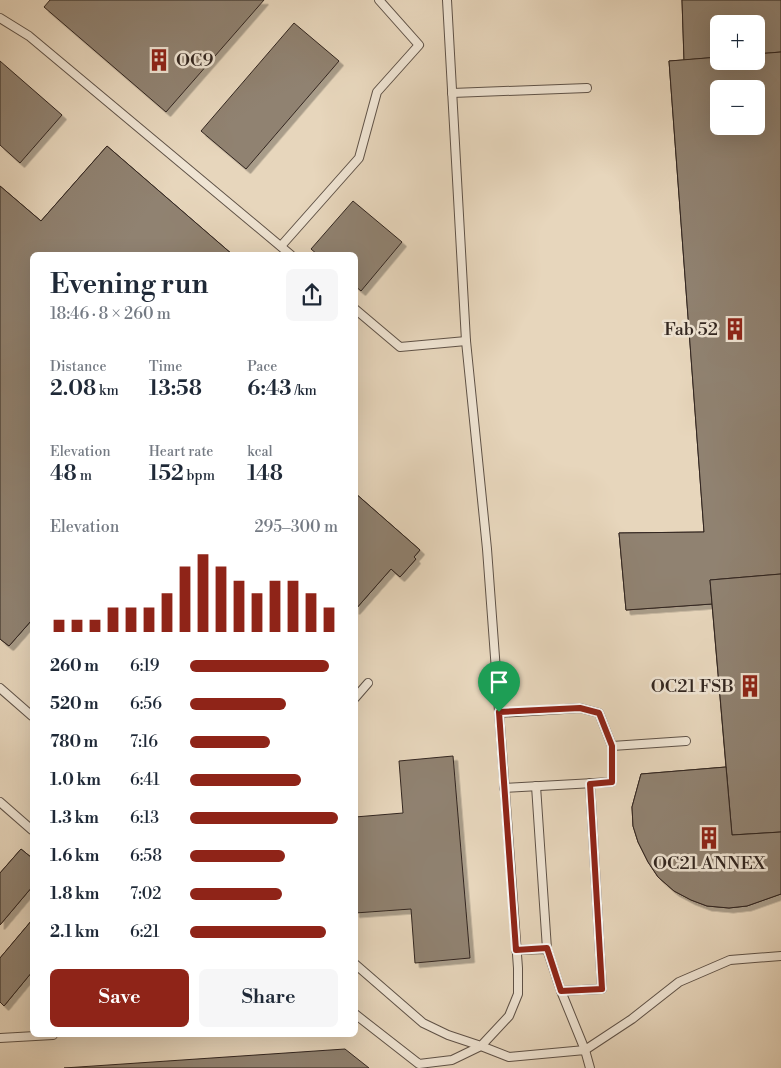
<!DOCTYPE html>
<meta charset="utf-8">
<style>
body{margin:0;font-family:"Libre Bodoni",serif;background:#f6f6f7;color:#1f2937;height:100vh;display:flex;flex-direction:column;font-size:19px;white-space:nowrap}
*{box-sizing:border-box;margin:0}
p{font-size:16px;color:#747a83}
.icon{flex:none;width:28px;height:28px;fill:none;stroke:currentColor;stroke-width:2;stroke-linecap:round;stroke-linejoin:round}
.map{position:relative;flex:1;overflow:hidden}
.drawer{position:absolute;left:30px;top:252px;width:328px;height:785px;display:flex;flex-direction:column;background:#fff;border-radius:8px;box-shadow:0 5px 20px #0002}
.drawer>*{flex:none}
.buttons{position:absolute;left:710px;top:15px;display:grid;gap:10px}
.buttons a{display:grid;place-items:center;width:55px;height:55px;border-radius:8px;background:#fff;box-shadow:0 5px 20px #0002;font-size:25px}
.pin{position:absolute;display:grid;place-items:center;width:42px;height:42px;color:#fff;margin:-51px -21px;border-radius:50% 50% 50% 0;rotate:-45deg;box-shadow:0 0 5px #0007}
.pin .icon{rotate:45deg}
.round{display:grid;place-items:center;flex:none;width:52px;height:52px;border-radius:8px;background:#f6f6f7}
.overview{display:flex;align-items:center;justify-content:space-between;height:85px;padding:0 20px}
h1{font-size:28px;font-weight:600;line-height:38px}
.figures{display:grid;grid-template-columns:repeat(3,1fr);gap:8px;height:85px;padding:5px 20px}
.figures div{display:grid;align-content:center}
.figures b{font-size:21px;font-weight:600}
.figures small{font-size:14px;font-weight:400}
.figures p{font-size:14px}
.chart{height:140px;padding:10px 20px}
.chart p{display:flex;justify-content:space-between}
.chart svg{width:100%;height:90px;margin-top:5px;stroke:#8f2418;stroke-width:6}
.button{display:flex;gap:10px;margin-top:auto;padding:10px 20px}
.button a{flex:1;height:58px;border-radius:8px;background:#8f2418;color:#fff;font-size:20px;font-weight:600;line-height:58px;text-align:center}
.button a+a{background:#f6f6f7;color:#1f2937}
ul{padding:0 20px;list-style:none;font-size:16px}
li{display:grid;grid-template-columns:80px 60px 1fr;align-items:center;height:38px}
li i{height:12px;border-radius:6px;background:#8f2418}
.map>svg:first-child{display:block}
.building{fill:#908271;stroke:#322620;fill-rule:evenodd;filter:url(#shadow)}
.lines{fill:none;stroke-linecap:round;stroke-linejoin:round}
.lane-casing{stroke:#5f5247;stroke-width:10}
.lane{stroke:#efe4d3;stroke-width:8}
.route-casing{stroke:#fff;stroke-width:10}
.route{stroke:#8f2418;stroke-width:6}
.labels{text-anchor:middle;stroke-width:5;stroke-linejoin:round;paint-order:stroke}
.poi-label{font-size:18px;fill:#322620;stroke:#efe4d3;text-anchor:end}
</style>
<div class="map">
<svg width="781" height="1068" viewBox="0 0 781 1068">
<defs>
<filter id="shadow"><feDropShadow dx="4.5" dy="4.5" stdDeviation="0" flood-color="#0004"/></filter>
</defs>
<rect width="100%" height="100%" fill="#e7d6bc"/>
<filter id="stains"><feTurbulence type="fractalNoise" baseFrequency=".004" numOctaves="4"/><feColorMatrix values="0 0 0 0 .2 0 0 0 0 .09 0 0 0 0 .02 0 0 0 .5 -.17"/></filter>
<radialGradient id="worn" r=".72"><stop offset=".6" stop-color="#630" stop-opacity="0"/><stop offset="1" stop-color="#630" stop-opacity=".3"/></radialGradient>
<g class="building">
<polygon points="50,0 264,0 166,112 44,7"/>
<path d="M682 0H781V894L747 906 729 908 707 906 691 900 674 891 658 877 648 862 638 842 633 826 632 807 641 774 726 767 712 604 626 610 619 533 704 532 669 61 684 60ZM719 24H756V61H719ZM719 89H756V126H719Z"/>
<polygon points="682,0 781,0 781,52 756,54 756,24 719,24 719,57 684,60"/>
<polygon points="294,23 339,61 246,169 201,131"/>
<path d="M781 52V574L710 580 712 604 626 610 619 533 704 532 669 61 719 57V61H756V54ZM719 89H756V126H719Z"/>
<polygon points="0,61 62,115 20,163 0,145"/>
<polygon points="107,146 233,255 32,255 32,622 31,621 9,646 0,639 0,186 41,221"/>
<polygon points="107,146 233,255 32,255 32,622 31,621 9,646 0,639 0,186 41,221"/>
<polygon points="353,201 402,242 361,291 355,286 355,255 318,255 311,249"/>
<polygon points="355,493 420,550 414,557 416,559 400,577 391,569 355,610"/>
<polygon points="355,493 420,550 414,557 416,559 400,577 391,569 355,610"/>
<polygon points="781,574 781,832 732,835 710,580"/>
<polygon points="453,756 470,958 415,963 411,909 355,913 355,817 403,813 399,761"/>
<polygon points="726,767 732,835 781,832 781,894 747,906 729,908 707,906 691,900 674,891 658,877 648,862 638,842 633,826 632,807 641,774"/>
<polygon points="21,849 32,858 32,887 0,925 0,873"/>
<polygon points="21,849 32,858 32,887 0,925 0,873"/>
<polygon points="32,920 32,972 4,1006 0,1002 0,958"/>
<polygon points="32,920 32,972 4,1006 0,1002 0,958"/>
<polygon points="345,1049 369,1068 64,1068"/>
</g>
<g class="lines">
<defs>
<g id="lane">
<polyline points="0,18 29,36 291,255"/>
<polyline points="452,93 587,88"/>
<polyline points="281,246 359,158 377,92 419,45 379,0"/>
<polyline points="355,309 400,347 466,341"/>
<polyline points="0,688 32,716"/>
<polyline points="355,698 368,683"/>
<polyline points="499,713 580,708 599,713 612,746"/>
<polyline points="536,786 547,949"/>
<polyline points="504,788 612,782 612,746 686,741"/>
<polyline points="0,802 32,830"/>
<polyline points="516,950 547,949 561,991 585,1050 632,1019 679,982 730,960 781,956"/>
<polyline points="355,964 423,1023 448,1035 481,1046 509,1016 518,994 518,968 487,549 466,341 447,0"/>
<polyline points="561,991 602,989 590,783"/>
<polyline points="355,1014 419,1064 452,1060 481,1046 509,1057 585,1050 590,1068"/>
<polyline points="0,1038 53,1035"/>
</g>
</defs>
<use href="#lane" class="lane-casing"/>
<use href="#lane" class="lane"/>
</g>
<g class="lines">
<defs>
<polygon id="route" points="580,708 599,713 612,746 612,782 590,784 602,989 561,991 547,948 516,950 499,712"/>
</defs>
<use href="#route" class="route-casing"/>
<use href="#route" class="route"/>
</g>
<defs>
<symbol id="building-bare" viewBox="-9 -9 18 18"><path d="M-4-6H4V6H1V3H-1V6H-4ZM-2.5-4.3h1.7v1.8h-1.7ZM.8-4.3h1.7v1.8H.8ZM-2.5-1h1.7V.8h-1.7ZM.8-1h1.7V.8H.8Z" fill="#8f2418" stroke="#efe4d3" stroke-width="2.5" paint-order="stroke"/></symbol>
</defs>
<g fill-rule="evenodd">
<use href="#building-bare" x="143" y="44" width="32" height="32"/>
<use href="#building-bare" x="719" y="313" width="32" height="32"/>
<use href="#building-bare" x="734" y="670" width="32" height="32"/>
<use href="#building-bare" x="693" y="822" width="32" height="32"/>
</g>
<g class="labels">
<g class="poi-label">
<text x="176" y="66" text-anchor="start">OC9</text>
<text x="718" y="335">Fab 52</text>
<text x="734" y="692">OC21 FSB</text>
<text x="709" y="869" text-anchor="middle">OC21 ANNEX</text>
</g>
</g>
<rect width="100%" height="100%" filter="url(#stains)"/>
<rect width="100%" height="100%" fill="url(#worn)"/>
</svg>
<div class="buttons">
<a>+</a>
<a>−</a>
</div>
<div class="pin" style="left:499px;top:712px;background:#1e9e55"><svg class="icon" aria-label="arrive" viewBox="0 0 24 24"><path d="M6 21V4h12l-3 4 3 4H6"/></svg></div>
<section class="drawer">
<div class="overview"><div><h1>Evening run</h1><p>18:46 · 8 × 260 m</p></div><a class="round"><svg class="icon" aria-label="share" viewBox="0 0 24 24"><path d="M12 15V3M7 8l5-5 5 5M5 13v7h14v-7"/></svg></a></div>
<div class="figures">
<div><p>Distance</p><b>2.08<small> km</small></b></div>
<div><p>Time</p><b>13:58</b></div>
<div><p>Pace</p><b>6:43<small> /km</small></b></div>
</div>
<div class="figures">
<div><p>Elevation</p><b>48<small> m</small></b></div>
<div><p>Heart rate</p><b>152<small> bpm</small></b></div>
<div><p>kcal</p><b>148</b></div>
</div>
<div class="chart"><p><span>Elevation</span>295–300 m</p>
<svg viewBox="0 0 160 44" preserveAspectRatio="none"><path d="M5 44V38M15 44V38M25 44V38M35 44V32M45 44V32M55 44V32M65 44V25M75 44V12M85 44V6M95 44V12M105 44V19M115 44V25M125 44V19M135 44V19M145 44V25M155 44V32"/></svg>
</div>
<ul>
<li><b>260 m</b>6:19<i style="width:94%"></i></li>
<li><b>520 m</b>6:56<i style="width:65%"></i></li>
<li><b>780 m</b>7:16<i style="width:54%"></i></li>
<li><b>1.0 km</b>6:41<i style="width:75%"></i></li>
<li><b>1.3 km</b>6:13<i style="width:100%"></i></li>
<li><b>1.6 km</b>6:58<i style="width:64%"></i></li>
<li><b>1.8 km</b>7:02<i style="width:62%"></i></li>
<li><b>2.1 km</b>6:21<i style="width:92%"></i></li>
</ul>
<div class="button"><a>Save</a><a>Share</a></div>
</section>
</div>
